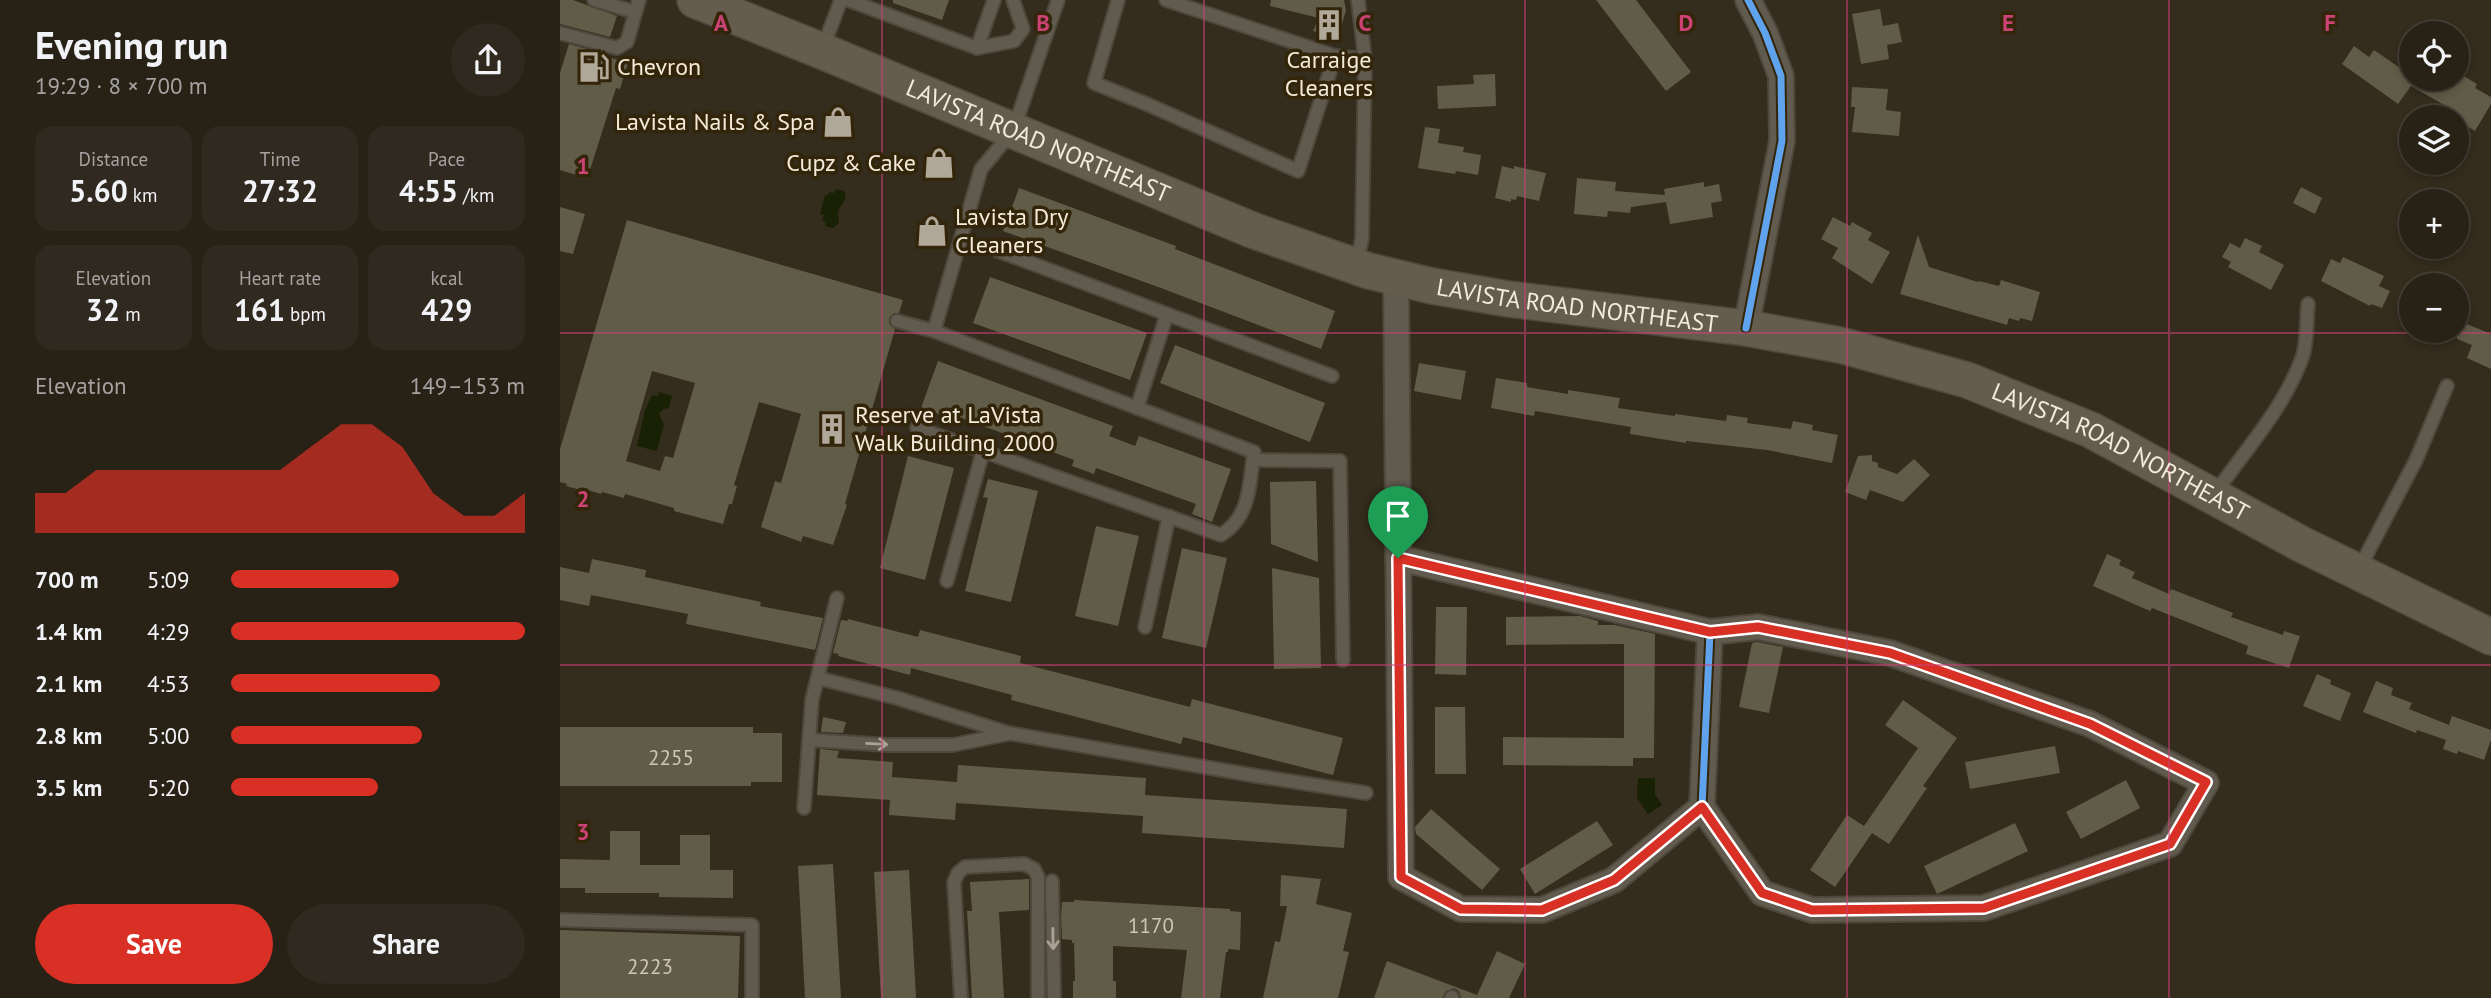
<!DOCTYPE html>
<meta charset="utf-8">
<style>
body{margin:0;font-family:"PT Sans",sans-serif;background:#2f291f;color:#f1f3f6;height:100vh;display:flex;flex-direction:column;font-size:26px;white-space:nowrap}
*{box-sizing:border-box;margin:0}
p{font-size:23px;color:#a4a3a1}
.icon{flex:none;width:38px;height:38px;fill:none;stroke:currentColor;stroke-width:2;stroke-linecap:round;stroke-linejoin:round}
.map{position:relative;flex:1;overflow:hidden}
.details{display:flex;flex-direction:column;background:#272116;width:560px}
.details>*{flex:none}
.buttons{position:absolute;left:1839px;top:21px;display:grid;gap:14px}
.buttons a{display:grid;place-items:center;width:70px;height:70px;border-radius:50%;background:#272116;box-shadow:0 4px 10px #0003,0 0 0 2px #433e35;font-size:35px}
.pin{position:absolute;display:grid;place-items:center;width:60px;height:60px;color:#fff;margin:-72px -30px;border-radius:50% 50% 50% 0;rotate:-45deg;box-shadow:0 0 7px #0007}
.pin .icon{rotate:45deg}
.round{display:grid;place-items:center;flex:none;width:74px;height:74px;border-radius:37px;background:#2f291f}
.summary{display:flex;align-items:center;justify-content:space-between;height:119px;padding:0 35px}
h1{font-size:38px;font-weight:700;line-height:52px}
.stats{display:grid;grid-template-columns:repeat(3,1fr);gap:10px;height:119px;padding:7px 35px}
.stats div{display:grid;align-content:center;border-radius:18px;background:#2f291f;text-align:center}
.stats b{font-size:30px;font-weight:700}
.stats small{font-size:19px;font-weight:400}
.stats p{font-size:19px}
.chart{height:196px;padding:14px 35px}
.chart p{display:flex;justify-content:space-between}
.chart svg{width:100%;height:126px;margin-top:7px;fill:#d93025;opacity:.7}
.cta{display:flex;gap:14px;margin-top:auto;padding:14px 35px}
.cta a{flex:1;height:80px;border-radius:42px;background:#d93025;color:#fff;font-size:28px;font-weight:700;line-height:80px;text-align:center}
.cta a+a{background:#2f291f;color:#f1f3f6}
ul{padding:0 35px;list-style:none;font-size:23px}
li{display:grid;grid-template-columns:112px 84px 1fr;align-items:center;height:52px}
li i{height:18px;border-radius:9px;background:#d93025}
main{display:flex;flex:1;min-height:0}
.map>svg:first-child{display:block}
.water{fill:#192104}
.building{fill:#615c48;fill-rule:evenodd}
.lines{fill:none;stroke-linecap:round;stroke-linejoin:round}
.lane-casing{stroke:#4e483c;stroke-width:16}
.street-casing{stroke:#4e483c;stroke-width:28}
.secondary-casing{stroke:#4e483c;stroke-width:38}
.lane{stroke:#605a4f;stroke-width:12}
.street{stroke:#605a4f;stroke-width:24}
.secondary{stroke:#645c4d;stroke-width:35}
.cycleway-casing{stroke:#332509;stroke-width:11}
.cycleway{stroke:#60a3ed;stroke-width:7}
.oneway{stroke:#aaa294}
.route-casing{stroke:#fff;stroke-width:14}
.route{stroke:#d93025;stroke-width:9}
.grid{fill:none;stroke:#cc4274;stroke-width:2;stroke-opacity:0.55}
.labels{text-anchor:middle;stroke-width:7;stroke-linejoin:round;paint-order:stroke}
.number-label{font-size:21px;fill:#cec6b6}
.poi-label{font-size:24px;fill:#f3eada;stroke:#332509;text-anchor:start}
.street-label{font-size:24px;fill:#f3eada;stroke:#332509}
.grid-label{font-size:23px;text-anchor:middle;font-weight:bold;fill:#cc4274;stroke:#332509;stroke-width:7;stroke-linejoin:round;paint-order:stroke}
</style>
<main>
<section class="details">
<div class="summary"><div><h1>Evening run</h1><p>19:29 · 8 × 700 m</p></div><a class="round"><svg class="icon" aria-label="share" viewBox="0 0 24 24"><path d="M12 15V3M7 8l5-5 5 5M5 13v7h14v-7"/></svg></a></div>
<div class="stats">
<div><p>Distance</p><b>5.60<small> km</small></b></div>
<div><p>Time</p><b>27:32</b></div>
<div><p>Pace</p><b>4:55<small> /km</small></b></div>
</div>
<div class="stats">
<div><p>Elevation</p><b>32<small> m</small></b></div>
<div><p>Heart rate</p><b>161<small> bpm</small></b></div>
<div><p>kcal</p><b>429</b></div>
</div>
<div class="chart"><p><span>Elevation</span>149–153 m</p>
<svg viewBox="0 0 160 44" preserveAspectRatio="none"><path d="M0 44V30L10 30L20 22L30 22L40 22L50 22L60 22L70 22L80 22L90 14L100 6L110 6L120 14L130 30L140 38L150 38L160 30V44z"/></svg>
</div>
<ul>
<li><b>700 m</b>5:09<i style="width:57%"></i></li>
<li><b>1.4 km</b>4:29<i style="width:100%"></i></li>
<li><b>2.1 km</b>4:53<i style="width:71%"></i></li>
<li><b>2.8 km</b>5:00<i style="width:65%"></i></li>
<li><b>3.5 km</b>5:20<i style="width:50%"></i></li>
</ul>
<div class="cta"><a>Save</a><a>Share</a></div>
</section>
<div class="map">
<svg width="1931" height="998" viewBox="0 0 1931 998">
<rect width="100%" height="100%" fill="#342c1d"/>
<g class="water">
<path d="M276 189 284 191C289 201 280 203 278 213L279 223 273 228 265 226 266 222 262 220 264 215 260 214 265 195H268L269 192 274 193Z"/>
<polygon points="99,392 112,396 109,408 103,409 99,414 104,424 97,451 77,446 85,410 92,395 98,396"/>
<polygon points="1078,778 1095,778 1095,794 1102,805 1088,814 1077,798"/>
</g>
<g class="building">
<polygon points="0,0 13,0 57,16 50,37 0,24"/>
<polygon points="333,0 389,0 382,20 333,3"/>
<polygon points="711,0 784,0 786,10 778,38 753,31 759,18 710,6"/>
<polygon points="1036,0 1076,0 1131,72 1106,91"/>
<polygon points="1320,9 1323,26 1338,23 1342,42 1327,45 1329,59 1301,64 1292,14"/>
<polygon points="9,44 46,54 45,56 68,63 60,89 56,88 29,173 25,171 23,177 0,170 0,73"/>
<polygon points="1794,46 1809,57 1814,50 1840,68 1852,52 1852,79 1897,79 1897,72 1917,84 1915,88 1931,97 1931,104 1915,131 1897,120 1895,117 1898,113 1851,86 1838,104 1782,64"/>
<polygon points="935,74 936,106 878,109 877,86 914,84 913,75"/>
<polygon points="1292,87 1328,89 1326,110 1341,112 1339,136 1292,132 1295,107 1291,107"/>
<polygon points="865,127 880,129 878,143 904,147 903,152 921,155 918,175 896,171 895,174 858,168"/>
<polygon points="942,166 954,169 954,166 986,173 979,201 957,196 956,200 951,199 951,202 935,198"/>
<polygon points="1017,178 1056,182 1055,191 1105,195 1104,189 1144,182 1144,187 1159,184 1162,201 1151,203 1153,217 1110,224 1106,202 1071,207 1070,213 1048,211 1047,217 1014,214"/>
<polygon points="1741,187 1762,198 1755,214 1733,203"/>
<polygon points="459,188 616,246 615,249 775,311 761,349 601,288 443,231"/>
<polygon points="0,207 25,214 13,254 0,251"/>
<polygon points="1273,217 1290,226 1292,222 1312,233 1308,240 1330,252 1312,284 1272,258 1278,248 1261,239"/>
<path d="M67 220 343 300 339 313H334L329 318V324L335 329 285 504 287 505 273 545 243 536 241 542 201 527 215 481 221 483 241 414 199 402 174 485 177 486 172 504H169L163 524 114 511V508L65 494 64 498 42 492 41 494 28 490V492L6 486 7 484 0 482V449ZM92 371 135 383 113 458 105 456 100 471 66 461Z"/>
<polygon points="1358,235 1369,267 1418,282 1419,281 1439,286 1441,280 1480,292 1472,321 1460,318 1459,321 1449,318 1447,325 1340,294"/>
<polygon points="1685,238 1702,246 1699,252 1724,265 1711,290 1668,267 1671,262 1662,257 1670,243 1680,248"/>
<polygon points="1783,257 1824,276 1819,286 1830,291 1822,308 1811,304 1810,306 1761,281 1771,259 1780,263"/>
<polygon points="430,277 587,333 570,380 413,323"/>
<polygon points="1897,320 1931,334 1931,369 1907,358 1912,345 1897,339"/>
<polygon points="615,345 765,403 750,442 600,383"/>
<polygon points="378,361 553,426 549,436 575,446 579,436 671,469 652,522 632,514 636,504 536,468 534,474 512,466 514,460 380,410 379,414 361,408"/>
<polygon points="859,363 906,371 901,400 854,391"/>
<polygon points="936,378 967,383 967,387 1008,394 1008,390 1060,398 1058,408 1115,416 1115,414 1166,421 1167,415 1188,418 1187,423 1231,429 1233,421 1253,425 1252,430 1278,435 1272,463 1207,450 1126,441 1126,443 1070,434 1071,427 975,411 974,416 931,408"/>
<polygon points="1312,455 1312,461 1318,463 1318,467 1337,474 1354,459 1370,475 1343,502 1310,490 1306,500 1285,492 1298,456"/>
<polygon points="348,456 394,468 365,580 320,568"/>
<polygon points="428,479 478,491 451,602 405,591 428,498 423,497"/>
<polygon points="756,481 758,562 711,544 710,482"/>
<polygon points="536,526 579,536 558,626 515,616"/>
<polygon points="622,548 667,558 646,648 602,638"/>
<polygon points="1547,554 1561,560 1559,565 1575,572 1572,578 1609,594 1611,589 1673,613 1671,617 1723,635 1724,631 1740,636 1729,668 1686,654 1688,646 1592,608 1590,611 1533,586"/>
<polygon points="32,559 86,570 85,577 201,602 200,606 263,618 255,650 126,624 128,614 31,595 29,606 0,600 0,567 29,573"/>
<polygon points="712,568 759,578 761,668 714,669"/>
<polygon points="876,607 907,607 906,675 875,674"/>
<polygon points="1020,616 1038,621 1038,625 1055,625 1095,634 1094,758 1073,758 1073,766 943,765 943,737 1064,738 1064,644 946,645 946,617"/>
<polygon points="288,619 358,637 360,630 461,656 460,663 630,707 632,699 783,738 773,775 623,737 621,744 451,700 452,695 351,668 350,675 278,656 279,654 273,653 281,620 288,621"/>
<polygon points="1197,642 1223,647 1209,713 1179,707 1192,643"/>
<polygon points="1757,674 1771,680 1770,684 1791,693 1780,721 1743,706"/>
<polygon points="1816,681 1833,688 1831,695 1852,703 1849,709 1889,725 1892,716 1931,730 1931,740 1924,760 1898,751 1897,754 1883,749 1886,740 1857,730 1856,733 1803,712"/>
<polygon points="1343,700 1397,738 1363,786 1367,788 1329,844 1312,833 1275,887 1250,870 1287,815 1304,826 1358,748 1325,725"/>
<polygon points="875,707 905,707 906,774 875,774"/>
<polygon points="263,717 286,722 283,733 261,732"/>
<polygon points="0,727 193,727 193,733 222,733 222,782 191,782 191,786 0,786"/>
<polygon points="1495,746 1500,773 1410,789 1405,762"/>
<polygon points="260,749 279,751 277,758 333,762 332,777 397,782 398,765 586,778 585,795 787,809 784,848 582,833 583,816 396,803 395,820 329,815 330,800 257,795"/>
<polygon points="1566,780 1580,808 1521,839 1506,812"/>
<polygon points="871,809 940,869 922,890 856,834 855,827"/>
<polygon points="1037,821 1053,845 975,894 960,869"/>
<polygon points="1455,823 1468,851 1377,894 1364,866"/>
<polygon points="50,831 80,831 80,865 120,865 120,835 150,835 150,870 173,870 173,898 99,897 99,893 25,893 25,888 0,888 0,859 50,860"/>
<polygon points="273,864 281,998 245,998 238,866"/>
<polygon points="349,870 356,998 321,998 314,872"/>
<polygon points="721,875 761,879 756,904 792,913 783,951 789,952 778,998 703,998 715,941 720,942 727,906 720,906"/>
<polygon points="469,879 469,910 439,912 444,998 412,998 407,911 412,911 410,882"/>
<polygon points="514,900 670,909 670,911 681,912 680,950 668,949 668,952 666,952 660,998 621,998 627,950 553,946 553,981 556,981 556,998 513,998 513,981 515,981 514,943 512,943 512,940 502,939 501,918 502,902 514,902"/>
<polygon points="0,930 180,936 178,998 0,998"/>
<polygon points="937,951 965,964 949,998 901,998 899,991 894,988 886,991 882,998 814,998 827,961 917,995"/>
</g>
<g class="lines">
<defs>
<g id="lane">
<polyline points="34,0 75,12"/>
<polyline points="288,0 417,48 454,41 463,29 453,0"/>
<polyline points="558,0 534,83 589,105 738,171 775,56"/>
<polyline points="606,0 775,56 805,59 802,238 797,263"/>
<polyline points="798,0 805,59"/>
<polyline points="0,33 57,48 67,42 79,0"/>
<polyline points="417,48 434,0"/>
<polyline points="262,50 281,0"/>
<polyline points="436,250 772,376"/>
<polyline points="337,321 374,331"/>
<polyline points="577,408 607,314"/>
<path d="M357 428 661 535C691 516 689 485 694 452L374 331 421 169 453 131 498 0"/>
<polyline points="693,460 780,461 783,660"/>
<path d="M1654 495C1684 451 1723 410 1742 358 1748 342 1746 321 1748 304"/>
<polyline points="1799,569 1856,460 1887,386"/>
<polyline points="387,581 423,451"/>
<polyline points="585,627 609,516"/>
<polyline points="258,678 337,698 448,733 697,776 806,793"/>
<polyline points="249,740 329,745 393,745 447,734"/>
<polyline points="244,808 252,700 277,598"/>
<polyline points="492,881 494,998"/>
<polyline points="0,920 192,925 192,998"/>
<polyline points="401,998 394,882 398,873 405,867 464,864 474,869 478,877 478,998"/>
<polyline points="891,998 892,997"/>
</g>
<g id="street">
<polyline points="836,277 841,877 901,909 982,910 1054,880 1142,807"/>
<polyline points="1186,328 1222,141 1221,76 1205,33 1188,0"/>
<polyline points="838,558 1150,632 1198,627 1330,653 1530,724 1646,783 1610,844 1424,908 1252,910 1202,893 1142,807 1150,632"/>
</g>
<g id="secondary">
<path id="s1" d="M135 0 262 51 692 230 809 271 872 286 948 299 1186 328 1280 345 1407 380 1531 430 1741 544 1931 637"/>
</g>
</defs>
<use href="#lane" class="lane-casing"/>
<use href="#street" class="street-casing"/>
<use href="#secondary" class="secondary-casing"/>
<use href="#lane" class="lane"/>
<use href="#street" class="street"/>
<use href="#secondary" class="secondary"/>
<defs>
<g id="cycleway">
<polyline points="1186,328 1222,141 1221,76 1205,33 1188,0"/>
<polyline points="838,558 1150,632 1198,627 1330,653 1530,724 1646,783 1610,844 1424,908 1252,910 1202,893 1142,807 1150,632"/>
</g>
</defs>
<use href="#cycleway" class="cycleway-casing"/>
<use href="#cycleway" class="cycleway"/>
</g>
<defs><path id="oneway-shaft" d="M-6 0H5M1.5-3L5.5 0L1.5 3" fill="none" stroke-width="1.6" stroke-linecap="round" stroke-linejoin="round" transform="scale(1.75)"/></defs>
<g class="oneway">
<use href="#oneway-shaft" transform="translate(317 744) rotate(3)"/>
<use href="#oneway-shaft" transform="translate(493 939) rotate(89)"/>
</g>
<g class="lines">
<defs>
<polygon id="route" points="838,558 1150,632 1198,627 1330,653 1530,724 1646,782 1610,844 1424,908 1252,910 1202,893 1142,807 1054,880 982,910 901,909 841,877"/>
</defs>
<use href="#route" class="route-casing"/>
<use href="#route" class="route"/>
</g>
<path class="grid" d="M322 0V998M644 0V998M965 0V998M1287 0V998M1609 0V998M0 333H1931M0 665H1931"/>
<defs>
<symbol id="building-bare" viewBox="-9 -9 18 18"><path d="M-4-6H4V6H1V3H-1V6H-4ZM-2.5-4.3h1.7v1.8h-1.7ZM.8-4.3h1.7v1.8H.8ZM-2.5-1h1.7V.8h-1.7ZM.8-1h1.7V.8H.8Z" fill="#b0a898" stroke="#332509" stroke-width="2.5" paint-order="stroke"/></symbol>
<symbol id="fuel-bare" viewBox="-9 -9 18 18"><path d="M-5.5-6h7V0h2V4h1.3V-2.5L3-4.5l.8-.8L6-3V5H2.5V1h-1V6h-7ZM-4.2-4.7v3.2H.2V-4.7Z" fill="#b0a898" stroke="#332509" stroke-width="2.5" paint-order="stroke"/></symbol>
<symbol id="shop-bare" viewBox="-9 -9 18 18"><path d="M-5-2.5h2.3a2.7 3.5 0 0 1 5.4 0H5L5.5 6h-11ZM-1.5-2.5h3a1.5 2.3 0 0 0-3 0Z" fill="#b0a898" stroke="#332509" stroke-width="2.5" paint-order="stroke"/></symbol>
</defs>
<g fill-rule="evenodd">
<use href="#building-bare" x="747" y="3" width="44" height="44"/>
<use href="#fuel-bare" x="12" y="45" width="44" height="44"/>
<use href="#shop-bare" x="256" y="100" width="44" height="44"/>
<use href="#shop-bare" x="357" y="141" width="44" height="44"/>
<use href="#shop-bare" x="350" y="209" width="44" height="44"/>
<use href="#building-bare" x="250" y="407" width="44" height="44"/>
</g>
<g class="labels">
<g class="number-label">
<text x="111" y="765">2255</text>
<text x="591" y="933">1170</text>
<text x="90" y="974">2223</text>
</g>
<g class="poi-label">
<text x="769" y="68" text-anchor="middle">Carraige<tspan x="769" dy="28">Cleaners</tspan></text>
<text x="57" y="75">Chevron</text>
<text x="255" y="130" text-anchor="end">Lavista Nails &amp; Spa</text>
<text x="356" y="171" text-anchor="end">Cupz &amp; Cake</text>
<text x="395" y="225">Lavista Dry<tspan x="395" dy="28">Cleaners</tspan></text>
<text x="295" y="423">Reserve at LaVista<tspan x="295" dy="28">Walk Building 2000</tspan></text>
</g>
<g class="street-label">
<text dy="8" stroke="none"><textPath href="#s1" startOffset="371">LAVISTA ROAD NORTHEAST</textPath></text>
<text dy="8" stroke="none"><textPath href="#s1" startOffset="938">LAVISTA ROAD NORTHEAST</textPath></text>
<text dy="8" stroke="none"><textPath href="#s1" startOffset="1505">LAVISTA ROAD NORTHEAST</textPath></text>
</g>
</g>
<g class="grid-label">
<text x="161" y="31">A</text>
<text x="483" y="31">B</text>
<text x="805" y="31">C</text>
<text x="1126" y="31">D</text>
<text x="1448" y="31">E</text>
<text x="1770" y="31">F</text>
<text x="23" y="174">1</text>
<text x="23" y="507">2</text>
<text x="23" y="840">3</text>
</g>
</svg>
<div class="buttons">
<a><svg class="icon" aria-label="locate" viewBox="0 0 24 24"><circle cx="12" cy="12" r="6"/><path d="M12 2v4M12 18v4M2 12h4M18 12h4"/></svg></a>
<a><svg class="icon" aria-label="layers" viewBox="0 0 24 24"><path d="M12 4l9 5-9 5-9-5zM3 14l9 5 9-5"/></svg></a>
<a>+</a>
<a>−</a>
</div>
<div class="pin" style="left:838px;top:558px;background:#1e9e55"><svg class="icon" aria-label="arrive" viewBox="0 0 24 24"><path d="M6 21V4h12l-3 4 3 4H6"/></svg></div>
</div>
</main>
